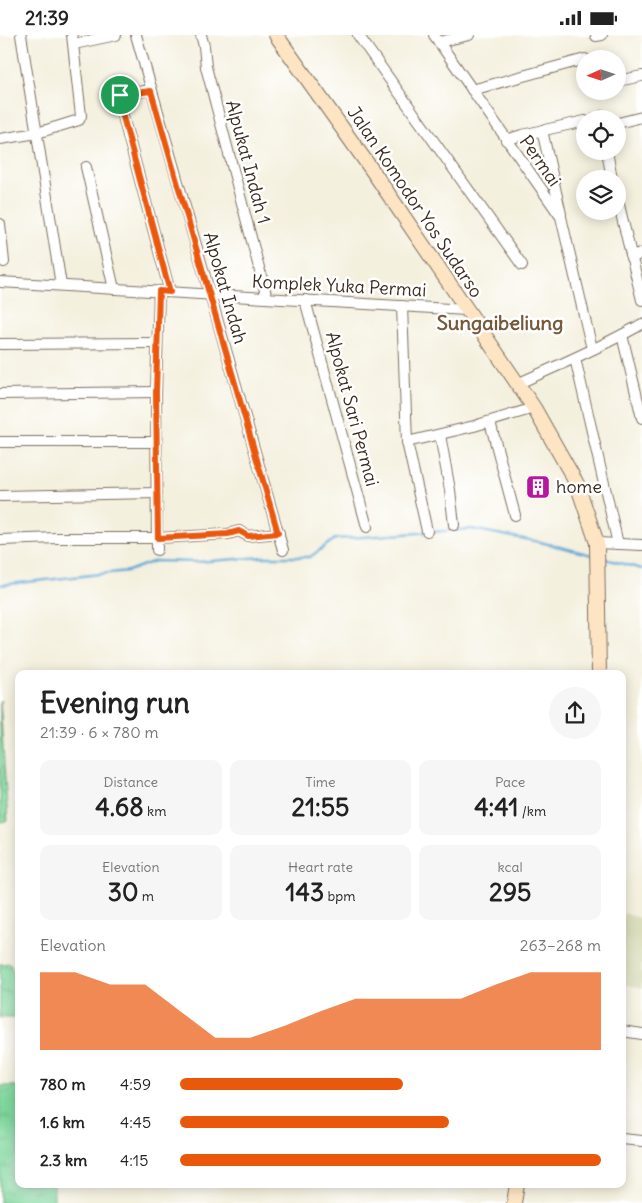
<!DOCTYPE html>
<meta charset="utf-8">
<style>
body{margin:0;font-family:Delius,sans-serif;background:#f6f6f6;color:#222;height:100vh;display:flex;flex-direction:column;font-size:19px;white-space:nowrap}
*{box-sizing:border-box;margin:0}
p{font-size:16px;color:#767676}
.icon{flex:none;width:28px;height:28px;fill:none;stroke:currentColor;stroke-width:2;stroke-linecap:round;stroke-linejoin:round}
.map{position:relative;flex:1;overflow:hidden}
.side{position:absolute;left:15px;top:635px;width:611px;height:518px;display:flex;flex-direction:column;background:#fff;border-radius:10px;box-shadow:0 2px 12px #0003}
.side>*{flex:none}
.needle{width:32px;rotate:267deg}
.fabs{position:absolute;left:576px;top:15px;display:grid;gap:10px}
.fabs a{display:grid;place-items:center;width:50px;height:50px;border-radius:50%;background:#fff;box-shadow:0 2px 12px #0003;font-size:25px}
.pin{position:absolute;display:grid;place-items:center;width:42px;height:42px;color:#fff;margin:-21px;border:2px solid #fff;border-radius:50%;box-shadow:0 1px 5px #0007}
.round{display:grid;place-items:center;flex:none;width:52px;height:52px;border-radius:26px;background:#f6f6f6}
.headline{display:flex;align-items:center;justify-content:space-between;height:85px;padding:0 25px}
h1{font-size:28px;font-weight:700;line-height:38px}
.stats{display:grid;grid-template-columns:repeat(3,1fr);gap:8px;height:85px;padding:5px 25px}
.stats div{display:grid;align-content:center;border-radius:10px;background:#f6f6f6;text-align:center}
.stats b{font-size:25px;font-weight:700}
.stats small{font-size:14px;font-weight:400}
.stats p{font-size:14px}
.chart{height:140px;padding:10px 25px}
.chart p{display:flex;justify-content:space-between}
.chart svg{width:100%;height:90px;margin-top:5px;fill:#ea580c;opacity:.7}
ul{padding:0 25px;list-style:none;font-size:16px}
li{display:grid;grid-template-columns:80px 60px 1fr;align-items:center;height:38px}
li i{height:12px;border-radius:6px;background:#ea580c}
.status{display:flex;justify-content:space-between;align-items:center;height:35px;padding:0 25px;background:#fff;direction:ltr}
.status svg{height:14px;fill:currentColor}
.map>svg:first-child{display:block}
.built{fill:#dbdebc}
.grass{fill:url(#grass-tufts);stroke:#5c805c}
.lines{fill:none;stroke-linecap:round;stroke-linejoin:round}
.stream{stroke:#5ea8d6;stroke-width:2.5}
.street-casing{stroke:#7c6f61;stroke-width:12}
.secondary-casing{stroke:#7c6f61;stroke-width:16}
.street{stroke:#fff;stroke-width:10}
.secondary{stroke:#fde5c4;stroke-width:14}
.route-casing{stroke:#fff;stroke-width:10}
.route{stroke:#ea580c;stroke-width:6}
.labels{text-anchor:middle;stroke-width:5;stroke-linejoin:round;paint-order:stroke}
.street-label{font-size:18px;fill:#3b2a1e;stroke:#fff}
.poi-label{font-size:18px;fill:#3b2a1e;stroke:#fff;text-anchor:start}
.quarter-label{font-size:20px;font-weight:bold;fill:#765939;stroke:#fff}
</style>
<div class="status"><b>21:39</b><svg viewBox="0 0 49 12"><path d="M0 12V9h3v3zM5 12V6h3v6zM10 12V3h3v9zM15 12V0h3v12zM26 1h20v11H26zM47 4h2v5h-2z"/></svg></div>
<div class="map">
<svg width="642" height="1168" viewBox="0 0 642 1168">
<defs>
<pattern id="grass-tufts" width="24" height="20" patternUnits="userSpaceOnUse" patternTransform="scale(1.25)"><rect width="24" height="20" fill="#7ed69b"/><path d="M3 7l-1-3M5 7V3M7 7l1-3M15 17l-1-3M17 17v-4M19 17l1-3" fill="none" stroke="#6eb885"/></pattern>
</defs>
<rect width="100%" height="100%" fill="#fff"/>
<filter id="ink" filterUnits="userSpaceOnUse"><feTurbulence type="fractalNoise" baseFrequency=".02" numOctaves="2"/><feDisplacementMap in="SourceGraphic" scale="10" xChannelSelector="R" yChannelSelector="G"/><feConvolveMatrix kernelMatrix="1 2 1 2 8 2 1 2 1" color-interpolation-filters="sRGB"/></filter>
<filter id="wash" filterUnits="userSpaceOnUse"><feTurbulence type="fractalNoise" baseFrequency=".0096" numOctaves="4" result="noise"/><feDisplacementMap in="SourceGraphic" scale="20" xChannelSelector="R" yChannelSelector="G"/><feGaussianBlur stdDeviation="1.12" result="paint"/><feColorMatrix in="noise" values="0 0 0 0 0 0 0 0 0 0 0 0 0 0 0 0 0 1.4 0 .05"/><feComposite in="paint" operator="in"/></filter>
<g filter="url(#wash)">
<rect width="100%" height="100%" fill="#f4f0de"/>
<polygon class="built" points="623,878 642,884 642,953 623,949"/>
<g class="grass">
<polygon points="0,665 8,786 0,787"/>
<polygon points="10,928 19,953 19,983 0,983 0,929"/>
<polygon points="0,1051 19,1051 19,1149 54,1149 54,1168 0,1168"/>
</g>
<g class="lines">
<g class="stream">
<polyline points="602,523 642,534"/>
<polyline points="0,550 128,536 155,526 197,527 263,522 310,522 335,504 472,494 540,507 592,520"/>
</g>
</g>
</g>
<g filter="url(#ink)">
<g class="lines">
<defs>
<g id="street">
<polyline points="21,0 61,250"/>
<polyline points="136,0 283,515"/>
<polyline points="201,0 204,11 206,32 267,263"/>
<polyline points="358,0 522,230"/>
<polyline points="434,0 561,182 592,314"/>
<polyline points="596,1 602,0"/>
<polyline points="439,7 469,0"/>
<polyline points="74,9 116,0"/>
<polyline points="618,46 642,41"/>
<polyline points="151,55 120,60 118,63 170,257"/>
<polyline points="472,55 585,24"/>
<polyline points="595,84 602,81 603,84"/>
<polyline points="618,88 642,82"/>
<polyline points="542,95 561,179"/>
<polyline points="0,104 37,98 79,85 81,81 72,0"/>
<polyline points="506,105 522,100 585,86"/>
<polyline points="607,116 612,144"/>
<polyline points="86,132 114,254"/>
<polyline points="618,166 642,265"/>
<polyline points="0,189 4,227"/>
<polyline points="631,223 642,218"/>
<polyline points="0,247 466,275"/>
<polyline points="305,265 367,492"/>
<polyline points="402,271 407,407 427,496"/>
<polyline points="622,300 642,383"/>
<polyline points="0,309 156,308"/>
<polyline points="575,323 618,509"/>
<path d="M517 349C559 330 602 312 642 289"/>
<polyline points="0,359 156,357"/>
<polyline points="490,387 515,480"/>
<polyline points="440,400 450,455 454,490"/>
<polyline points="0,407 157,407"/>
<polyline points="407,407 474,391 534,373"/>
<polyline points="0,461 157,458"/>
<polyline points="0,505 58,503 158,503 228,499 239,496 248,501 279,498"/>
<polyline points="597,508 642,510"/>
<polyline points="157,515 156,357 159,256"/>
<polyline points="622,996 642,999"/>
<polyline points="622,1104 642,1106"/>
</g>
<g id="secondary">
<polyline points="276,0 374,138 534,373 577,449 597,508 599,639"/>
<polyline points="514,1168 517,1149"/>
</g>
</defs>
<use href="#street" class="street-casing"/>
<use href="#secondary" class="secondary-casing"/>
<use href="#street" class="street"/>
<use href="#secondary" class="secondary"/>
</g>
</g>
<g class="lines" filter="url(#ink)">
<defs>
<polygon id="route" points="151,56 278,498 248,501 239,496 228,499 158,503 156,357 159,256 170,257 118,63 120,60"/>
</defs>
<use href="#route" class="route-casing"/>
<use href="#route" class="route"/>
</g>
<defs>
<symbol id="building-square" viewBox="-11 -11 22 22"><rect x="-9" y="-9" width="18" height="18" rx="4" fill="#b5179e" stroke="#fff"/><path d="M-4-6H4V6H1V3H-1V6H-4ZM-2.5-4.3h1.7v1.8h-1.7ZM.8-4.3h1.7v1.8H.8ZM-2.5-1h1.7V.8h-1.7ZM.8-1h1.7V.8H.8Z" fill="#fff"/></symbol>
</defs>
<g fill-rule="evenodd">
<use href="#building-square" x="524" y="438" width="28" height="28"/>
</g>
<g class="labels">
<g class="street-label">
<text transform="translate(540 126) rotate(55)" y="6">Permai</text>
<text transform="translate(248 127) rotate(75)" y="6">Alpukat Indah 1</text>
<text transform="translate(415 167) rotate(56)" y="6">Jalan Komodor Yos Sudarso</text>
<text transform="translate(339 251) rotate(3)" y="6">Komplek Yuka Permai</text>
<text transform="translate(225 253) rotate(74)" y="6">Alpokat Indah</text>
<text transform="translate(352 374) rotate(75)" y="6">Alpokat Sari Permai</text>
</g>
<g class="poi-label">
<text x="556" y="458">home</text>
</g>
<g class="quarter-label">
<text x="500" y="295">Sungaibeliung</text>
</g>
</g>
</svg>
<div class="fabs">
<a><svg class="needle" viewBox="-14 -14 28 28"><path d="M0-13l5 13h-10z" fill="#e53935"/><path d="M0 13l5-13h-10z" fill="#767676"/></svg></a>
<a><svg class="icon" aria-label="locate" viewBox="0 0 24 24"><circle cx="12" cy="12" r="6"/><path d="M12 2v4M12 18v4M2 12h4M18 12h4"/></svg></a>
<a><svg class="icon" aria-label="layers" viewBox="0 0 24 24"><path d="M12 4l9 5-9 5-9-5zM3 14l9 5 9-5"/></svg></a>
</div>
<div class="pin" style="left:120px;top:60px;background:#1e9e55"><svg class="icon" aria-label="arrive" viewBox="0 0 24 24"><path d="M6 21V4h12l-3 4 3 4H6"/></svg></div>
<section class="side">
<div class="headline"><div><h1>Evening run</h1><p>21:39 · 6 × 780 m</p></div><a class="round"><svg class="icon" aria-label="share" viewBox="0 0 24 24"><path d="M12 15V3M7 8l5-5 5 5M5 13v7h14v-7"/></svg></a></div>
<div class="stats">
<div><p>Distance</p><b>4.68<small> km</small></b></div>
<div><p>Time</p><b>21:55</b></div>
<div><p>Pace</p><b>4:41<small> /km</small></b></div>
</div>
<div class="stats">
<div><p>Elevation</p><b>30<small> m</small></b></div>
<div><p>Heart rate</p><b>143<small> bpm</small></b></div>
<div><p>kcal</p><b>295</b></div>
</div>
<div class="chart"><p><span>Elevation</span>263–268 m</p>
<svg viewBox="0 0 160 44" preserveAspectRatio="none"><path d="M0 44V6L10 6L20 12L30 12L40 25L50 38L60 38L70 32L80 25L90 19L100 19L110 19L120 19L130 12L140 6L150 6L160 6V44z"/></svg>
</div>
<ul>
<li><b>780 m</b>4:59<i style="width:53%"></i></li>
<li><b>1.6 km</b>4:45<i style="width:64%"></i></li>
<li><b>2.3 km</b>4:15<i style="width:100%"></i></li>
</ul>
</section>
</div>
